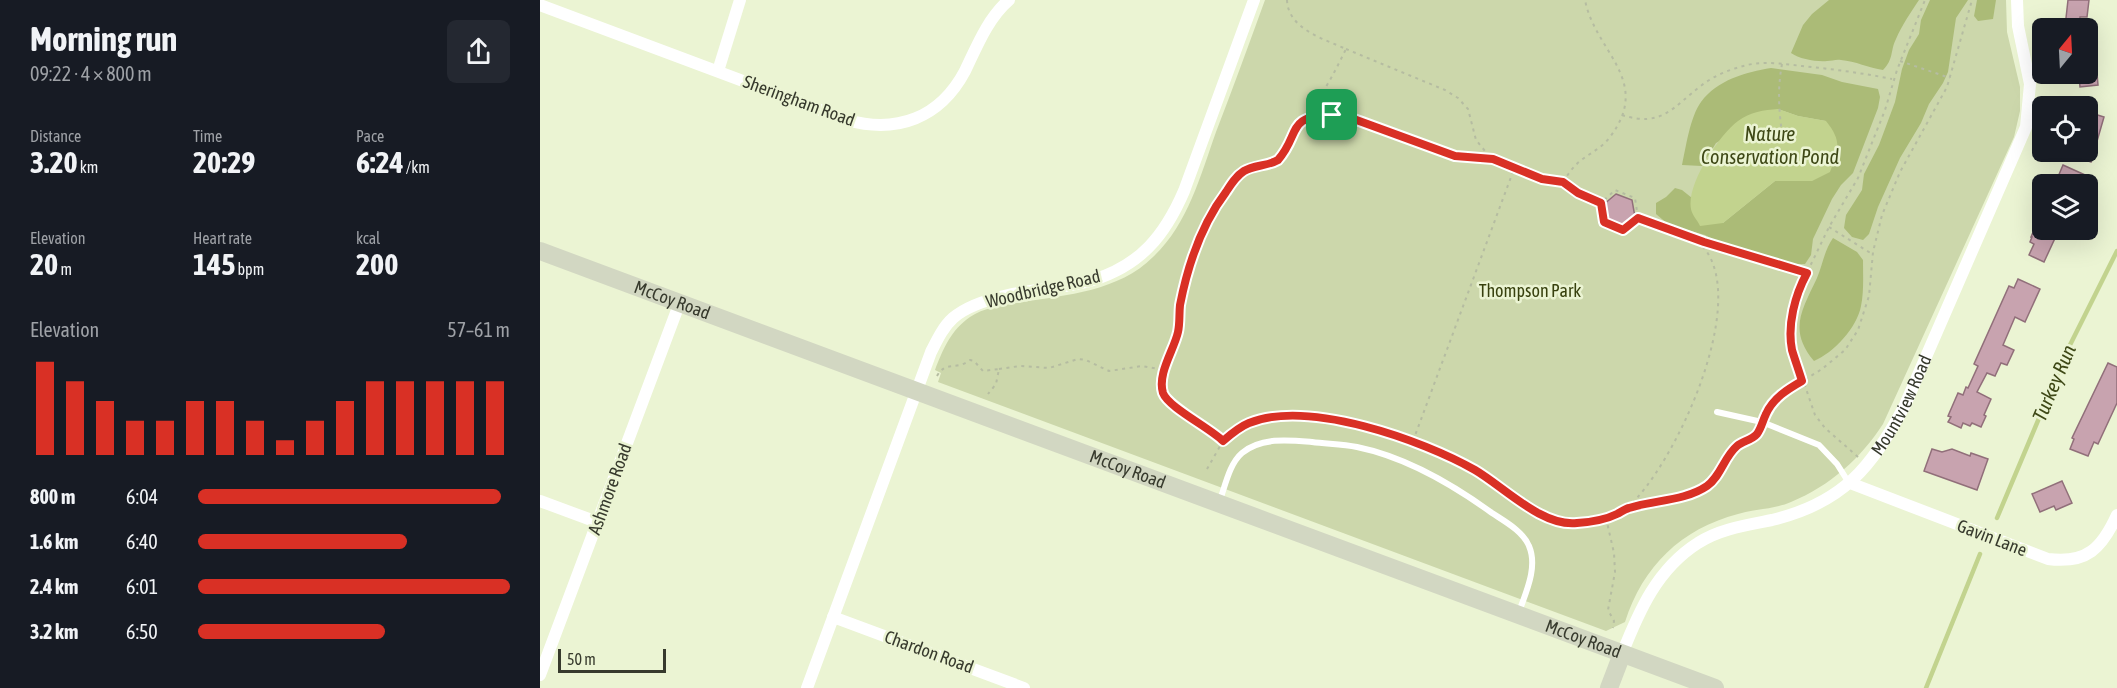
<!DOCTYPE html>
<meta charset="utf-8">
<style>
body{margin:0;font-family:"Asap Condensed",sans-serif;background:#242831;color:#f1f3f6;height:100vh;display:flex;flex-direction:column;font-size:22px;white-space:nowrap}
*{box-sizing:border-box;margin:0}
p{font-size:20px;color:#9ea1a6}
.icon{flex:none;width:33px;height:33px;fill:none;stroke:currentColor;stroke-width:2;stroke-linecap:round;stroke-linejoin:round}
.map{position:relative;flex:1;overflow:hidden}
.sheet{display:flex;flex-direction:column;background:#171b24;width:540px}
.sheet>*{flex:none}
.needle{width:39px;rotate:18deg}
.tools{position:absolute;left:1492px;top:18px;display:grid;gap:12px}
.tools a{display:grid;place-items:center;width:66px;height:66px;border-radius:9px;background:#171b24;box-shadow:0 6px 24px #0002;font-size:30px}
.scale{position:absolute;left:18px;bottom:15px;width:108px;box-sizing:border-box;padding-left:6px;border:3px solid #373a2d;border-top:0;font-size:16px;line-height:21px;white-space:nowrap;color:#373a2d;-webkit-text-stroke:4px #ebf4d3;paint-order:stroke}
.pin{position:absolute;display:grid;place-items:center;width:51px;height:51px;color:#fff;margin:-26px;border-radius:12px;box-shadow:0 3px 9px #0006}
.round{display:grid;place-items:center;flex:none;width:63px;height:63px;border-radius:9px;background:#242831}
.overview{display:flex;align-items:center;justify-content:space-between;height:102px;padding:0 30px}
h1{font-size:33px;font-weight:700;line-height:45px}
.metrics{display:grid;grid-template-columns:repeat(3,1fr);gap:9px;height:102px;padding:6px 30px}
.metrics div{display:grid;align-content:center}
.metrics b{font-size:30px;font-weight:700}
.metrics small{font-size:16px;font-weight:400}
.metrics p{font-size:16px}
.chart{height:168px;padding:12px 30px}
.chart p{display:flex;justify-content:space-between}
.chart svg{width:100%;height:108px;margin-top:6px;stroke:#d93025;stroke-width:6}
ul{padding:0 30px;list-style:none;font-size:20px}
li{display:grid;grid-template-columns:96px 72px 1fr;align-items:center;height:45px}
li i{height:15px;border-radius:8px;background:#d93025}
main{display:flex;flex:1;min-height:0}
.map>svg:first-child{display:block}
.green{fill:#ccd7ab}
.forest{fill:#abbb77}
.water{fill:#c2d38e}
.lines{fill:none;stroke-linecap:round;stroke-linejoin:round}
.stream{stroke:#c2d38e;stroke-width:4.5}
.building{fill:#c8a3af;stroke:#916f7a;stroke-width:1.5}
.path{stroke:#b5bca1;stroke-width:2;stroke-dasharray:3 4.5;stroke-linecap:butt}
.lane{stroke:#fff;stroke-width:6}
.street{stroke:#fff;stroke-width:12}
.secondary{stroke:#d2d7c2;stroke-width:18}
.route-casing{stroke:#fff;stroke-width:12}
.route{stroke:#d93025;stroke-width:8}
.labels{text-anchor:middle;stroke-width:5;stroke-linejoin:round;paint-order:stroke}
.street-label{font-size:18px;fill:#373a2d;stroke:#ebf4d3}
.park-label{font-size:18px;fill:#38410e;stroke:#ebf4d3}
.water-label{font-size:20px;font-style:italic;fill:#3e4816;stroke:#ebf4d3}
</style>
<main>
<section class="sheet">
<div class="overview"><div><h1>Morning run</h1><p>09:22 · 4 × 800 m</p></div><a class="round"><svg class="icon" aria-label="share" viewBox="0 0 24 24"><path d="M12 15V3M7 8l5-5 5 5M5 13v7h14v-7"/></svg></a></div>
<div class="metrics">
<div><p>Distance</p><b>3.20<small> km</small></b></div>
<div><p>Time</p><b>20:29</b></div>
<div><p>Pace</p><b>6:24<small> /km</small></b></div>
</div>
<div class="metrics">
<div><p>Elevation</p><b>20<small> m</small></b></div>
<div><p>Heart rate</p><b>145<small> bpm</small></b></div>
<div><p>kcal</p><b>200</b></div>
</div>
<div class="chart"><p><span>Elevation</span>57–61 m</p>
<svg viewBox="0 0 160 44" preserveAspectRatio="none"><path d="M5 44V6M15 44V14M25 44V22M35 44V30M45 44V30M55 44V22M65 44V22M75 44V30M85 44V38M95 44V30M105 44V22M115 44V14M125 44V14M135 44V14M145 44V14M155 44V14"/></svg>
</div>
<ul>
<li><b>800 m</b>6:04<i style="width:97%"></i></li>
<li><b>1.6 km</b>6:40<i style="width:67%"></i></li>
<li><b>2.4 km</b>6:01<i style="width:100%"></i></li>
<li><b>3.2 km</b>6:50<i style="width:60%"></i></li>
</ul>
</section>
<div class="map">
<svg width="1577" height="688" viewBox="0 0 1577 688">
<rect width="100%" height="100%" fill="#ebf4d3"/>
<path class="green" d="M725 0H1466L1467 32 1480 87V111L1474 137 1343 424C1321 458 1290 486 1251 502 1235 509 1215 509 1198 514 1141 529 1103 566 1085 622L1066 631 398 382 401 373 395 370C403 349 411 330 430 317 444 307 465 305 482 302 527 295 579 291 613 257 648 224 660 177 676 132 693 88 709 44 725 0Z"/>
<g class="forest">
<path d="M1289 0H1379C1371 12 1362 25 1356 39 1350 51 1354 59 1343 70 1329 68 1315 61 1301 60 1296 59 1292 61 1287 61 1277 62 1259 59 1251 53L1263 25 1272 14Z"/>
<polygon points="1390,0 1428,0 1416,18 1408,72 1403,83 1389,104 1381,123 1360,158 1338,207 1329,234 1323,240 1312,237 1304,228 1306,215 1322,190 1324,174 1339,145 1355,102 1362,69 1369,50 1379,34 1381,20"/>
<polygon points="1437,0 1456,0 1453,19 1438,21 1434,16"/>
<path d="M1231 68 1282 75 1302 82 1338 89 1340 97 1338 108 1313 173 1301 185 1292 199 1273 239 1271 255 1265 264H1255L1182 244 1165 235 1129 225 1116 214V203L1126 197 1135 188 1142 190 1152 198 1151 209 1183 223 1235 181H1272L1286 121 1258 116 1238 109 1176 143 1162 166 1142 165C1146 147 1150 117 1161 102 1177 80 1206 72 1231 68Z"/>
<path d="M1293 238 1317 252 1323 260C1323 275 1324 292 1321 306 1317 328 1293 353 1274 361 1248 330 1262 310 1277 278 1283 264 1284 251 1293 238Z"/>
</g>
<path class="water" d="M1238 109 1258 116 1286 121C1302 141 1299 149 1290 172L1272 181H1235L1183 223 1160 226C1158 221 1152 215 1151 209 1146 185 1179 135 1198 121 1210 112 1224 110 1238 109Z"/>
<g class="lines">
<g class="stream">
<polyline points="1457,518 1529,347 1577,251"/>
<polyline points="1386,688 1440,554"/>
</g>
</g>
<g class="building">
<polygon points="1528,0 1549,0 1547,17 1540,17 1539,28 1525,27"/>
<polygon points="1539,74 1557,74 1558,85 1540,87"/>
<polygon points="1548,112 1564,117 1551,162 1548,161"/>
<polygon points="1523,165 1545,175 1541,184 1515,184"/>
<polygon points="1076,194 1092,200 1095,217 1081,227 1065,221 1063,205"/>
<polygon points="1497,223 1503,226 1503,230 1515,232 1514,235 1516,236 1504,262 1489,255 1494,244 1490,242 1492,237 1491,237"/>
<polygon points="1478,279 1500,289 1485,322 1475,317 1463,345 1474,350 1467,365 1461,363 1455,376 1447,373 1437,392 1451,399 1444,415 1446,416 1441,427 1432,423 1430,426 1423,423 1421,428 1408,422 1411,417 1408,416 1418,393 1423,395 1426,387 1428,388 1438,366 1434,364 1469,286 1474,288"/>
<polygon points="1568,363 1577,367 1577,403 1558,444 1554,442 1548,456 1530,449 1534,439 1532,438"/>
<polygon points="1392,449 1402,452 1412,449 1430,456 1431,453 1448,459 1437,490 1384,471"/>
<polygon points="1522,481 1532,503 1516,510 1514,506 1500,512 1492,494"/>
</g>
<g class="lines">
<g class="path">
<path d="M747 0C748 29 784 39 806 49 798 65 790 82 779 97 771 109 760 120 753 133 749 141 745 156 738 161 724 170 708 164 696 178 666 213 651 255 641 301 639 311 641 322 638 332 633 350 617 375 624 394 629 407 670 428 683 441 691 433 699 427 709 423 769 399 883 440 936 471 961 485 994 517 1021 523 1045 527 1066 517 1087 508 1112 498 1142 501 1166 487 1181 478 1184 458 1196 447 1203 441 1213 439 1218 432"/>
<polyline points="806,49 905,90 918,98 928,109 936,140 950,157"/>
<polyline points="1360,61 1410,78"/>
<path d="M1242 64C1237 91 1239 113 1243 140"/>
<path d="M1082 115C1122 128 1133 107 1162 85 1175 75 1191 69 1207 65 1225 61 1244 64 1262 66 1292 69 1322 73 1352 79"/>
<path d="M761 121C797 101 871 141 908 154L924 158 953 159 1002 179 1023 182 1038 193 1061 203 1075 190 1095 198 1098 218C1116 225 1152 233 1164 248 1210 304 1134 467 1087 508"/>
<polyline points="1237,141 1249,139"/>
<path d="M1023 182C1028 174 1033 167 1040 161 1050 153 1062 148 1070 137 1113 80 1055 52 1045 0"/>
<polyline points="1061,203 1064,222 1083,230 1098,218"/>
<polyline points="1289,227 1332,254"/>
<polyline points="1157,240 1266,273"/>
<polyline points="459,369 480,366 509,368 538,359 546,360 569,371 602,366 625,370"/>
<path d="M397 376C406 360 416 371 430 360L434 361 443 371 459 369 456 384 448 394"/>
<polyline points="1226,413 1231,404 1240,395 1282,369 1305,350 1318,330 1329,296 1333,252 1342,215 1360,172 1407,87 1432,0"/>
<polyline points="873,441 974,169"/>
<polyline points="1318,457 1285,428 1275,415 1253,351 1253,316 1260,287 1289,227 1318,178 1345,110 1357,70 1385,0"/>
<polyline points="667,469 683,441"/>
<polyline points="1066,518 1074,553 1075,572 1068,610 1074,621 1073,628"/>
</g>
<g class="lane">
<polyline points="1177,412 1222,422 1279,445 1297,464 1309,483"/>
<path d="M679 503C685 487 689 464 702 453 721 437 749 440 772 442 787 444 802 444 817 447 866 457 912 484 952 513 964 521 983 531 989 546 998 567 986 592 979 612"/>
</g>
<g class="street">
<path d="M0 5 307 120C357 134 400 118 425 71 437 46 448 18 469 0"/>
<polyline points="178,71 200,0"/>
<path d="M1310 483 1508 559C1547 564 1562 548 1577 515"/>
<polyline points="0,501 57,522"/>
<polyline points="293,617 484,688"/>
<path id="s1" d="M1082 654C1099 611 1117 569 1158 543 1179 529 1207 525 1232 520 1303 503 1332 467 1365 405L1486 127 1490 84 1478 26 1477 0"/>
<polyline points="0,675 140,302"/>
<path d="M267 688 391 352C397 340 403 327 413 318 428 305 450 299 468 295 496 289 526 288 553 280 601 265 625 235 644 191L714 0"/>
</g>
<g class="secondary">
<path id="s2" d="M0 251 1175 688"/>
<polyline points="1069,688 1082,654"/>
</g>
</g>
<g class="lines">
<defs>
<path id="route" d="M792 115 811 118 915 156 953 159 1002 179 1023 182 1038 193 1061 203 1064 222 1083 230 1098 218 1164 242 1267 273C1255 295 1247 325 1252 350 1255 360 1259 371 1262 381 1248 389 1233 398 1226 414 1223 420 1221 429 1217 434 1212 440 1203 441 1197 446 1184 457 1181 476 1167 486 1145 501 1114 500 1089 508 1085 509 1081 512 1077 514 1065 520 1051 522 1037 523 1002 527 964 487 935 470 882 440 768 399 709 423 699 427 691 434 683 441 670 428 628 407 623 393 617 374 634 350 638 332 640 323 639 314 640 305 648 264 661 225 686 192 691 184 696 176 704 171 714 165 728 166 738 160 761 134 745 116 792 115Z"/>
</defs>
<use href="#route" class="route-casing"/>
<use href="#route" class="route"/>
</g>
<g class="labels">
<g class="street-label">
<text transform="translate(259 101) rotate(20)" y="6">Sheringham Road</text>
<text transform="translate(503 289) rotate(-13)" y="6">Woodbridge Road</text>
<text dy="6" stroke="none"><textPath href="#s2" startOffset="141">McCoy Road</textPath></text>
<text dy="6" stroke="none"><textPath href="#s1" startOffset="396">Mountview Road</textPath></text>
<text dy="6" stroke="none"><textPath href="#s2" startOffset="627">McCoy Road</textPath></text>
<text transform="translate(70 489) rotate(-70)" y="6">Ashmore Road</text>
<text transform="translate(1452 538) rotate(21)" y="6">Gavin Lane</text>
<text dy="6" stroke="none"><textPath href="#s2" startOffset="1113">McCoy Road</textPath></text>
<text transform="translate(389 652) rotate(20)" y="6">Chardon Road</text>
</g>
<g class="park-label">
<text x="990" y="297">Thompson Park</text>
</g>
<g class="water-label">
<text x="1230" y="141">Nature<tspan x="1230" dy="23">Conservation Pond</tspan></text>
<text transform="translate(1514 383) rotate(-67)" y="7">Turkey Run</text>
</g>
</g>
</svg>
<div class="tools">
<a><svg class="needle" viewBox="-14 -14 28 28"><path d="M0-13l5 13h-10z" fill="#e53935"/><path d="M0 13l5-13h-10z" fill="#9ea1a6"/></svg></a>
<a><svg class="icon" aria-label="locate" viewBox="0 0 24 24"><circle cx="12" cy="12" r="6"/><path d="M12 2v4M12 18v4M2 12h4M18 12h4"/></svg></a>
<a><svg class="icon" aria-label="layers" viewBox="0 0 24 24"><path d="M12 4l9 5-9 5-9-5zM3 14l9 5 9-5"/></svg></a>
</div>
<div class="scale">50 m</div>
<div class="pin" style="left:792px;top:115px;background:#1e9e55"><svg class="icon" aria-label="arrive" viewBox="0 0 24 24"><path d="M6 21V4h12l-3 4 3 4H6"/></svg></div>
</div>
</main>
